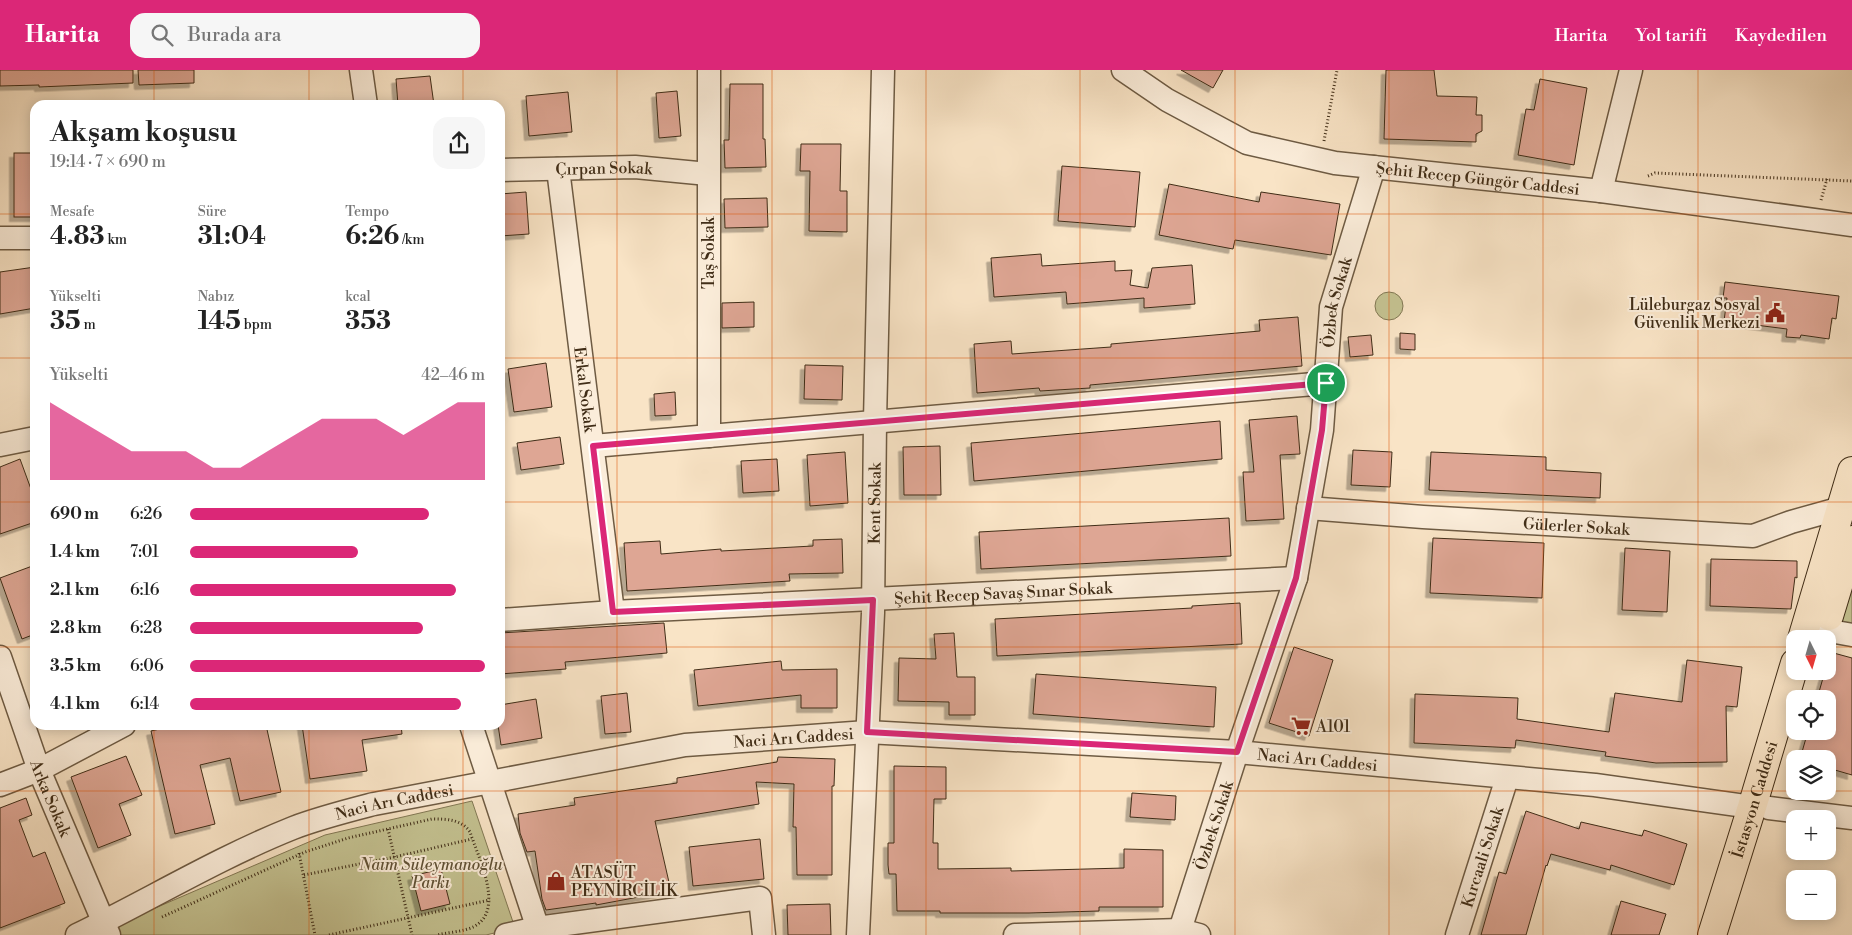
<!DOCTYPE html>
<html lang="tr">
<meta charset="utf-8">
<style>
body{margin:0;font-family:"Libre Bodoni",serif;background:#f6f6f6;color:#222;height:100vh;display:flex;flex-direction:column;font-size:19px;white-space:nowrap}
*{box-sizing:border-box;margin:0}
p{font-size:16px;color:#767676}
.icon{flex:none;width:28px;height:28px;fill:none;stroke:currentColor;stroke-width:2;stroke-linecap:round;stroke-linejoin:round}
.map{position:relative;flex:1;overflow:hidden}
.details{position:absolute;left:30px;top:30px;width:475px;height:630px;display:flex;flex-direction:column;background:#fff;border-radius:15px;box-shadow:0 2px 12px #0003}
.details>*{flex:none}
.needle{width:32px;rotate:175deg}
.fabs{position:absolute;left:1786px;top:560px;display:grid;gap:10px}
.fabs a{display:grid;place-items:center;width:50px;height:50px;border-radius:10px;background:#fff;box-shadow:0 2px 12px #0003;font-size:25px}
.pin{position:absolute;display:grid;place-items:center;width:42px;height:42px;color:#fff;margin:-21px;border:2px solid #fff;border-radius:50%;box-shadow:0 1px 5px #0007}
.round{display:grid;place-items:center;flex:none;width:52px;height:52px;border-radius:15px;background:#f6f6f6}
.head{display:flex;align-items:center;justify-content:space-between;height:85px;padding:0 20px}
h1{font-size:28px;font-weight:700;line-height:38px}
.stats{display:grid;grid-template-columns:repeat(3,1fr);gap:8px;height:85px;padding:5px 20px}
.stats div{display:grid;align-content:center}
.stats b{font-size:25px;font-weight:700}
.stats small{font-size:14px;font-weight:400}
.stats p{font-size:14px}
.chart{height:140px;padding:10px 20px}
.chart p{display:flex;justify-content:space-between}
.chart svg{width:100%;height:90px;margin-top:5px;fill:#db2777;opacity:.7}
ul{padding:0 20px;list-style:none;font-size:16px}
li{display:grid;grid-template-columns:80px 60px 1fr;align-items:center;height:38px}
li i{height:12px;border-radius:6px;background:#db2777}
header{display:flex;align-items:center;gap:30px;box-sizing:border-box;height:70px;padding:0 25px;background:#db2777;color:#fff}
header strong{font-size:24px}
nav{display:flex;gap:28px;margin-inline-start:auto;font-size:18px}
.search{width:350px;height:45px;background:#f6f6f6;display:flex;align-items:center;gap:12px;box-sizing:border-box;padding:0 18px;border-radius:15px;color:#767676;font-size:19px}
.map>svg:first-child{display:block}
.green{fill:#c4c291;stroke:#827854}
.building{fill:#dea694;stroke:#402d17;filter:url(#shadow)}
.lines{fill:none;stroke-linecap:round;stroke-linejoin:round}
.minor-casing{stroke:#6e5b43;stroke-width:25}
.major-casing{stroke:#402d17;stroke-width:30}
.path{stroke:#402d17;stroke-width:3;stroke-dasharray:1 2.5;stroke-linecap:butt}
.minor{stroke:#fbedda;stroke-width:22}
.major{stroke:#f9e4c6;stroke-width:28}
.route-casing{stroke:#fff;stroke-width:10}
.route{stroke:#db2777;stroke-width:6}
.grid{fill:none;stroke:#e0570d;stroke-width:1;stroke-opacity:0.55}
.labels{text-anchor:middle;stroke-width:4;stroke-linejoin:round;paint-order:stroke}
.street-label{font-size:16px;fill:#402d17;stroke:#fbedda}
.poi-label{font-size:16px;fill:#402d17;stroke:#fbedda;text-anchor:start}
.park-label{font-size:16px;font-style:italic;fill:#615236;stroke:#fbedda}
</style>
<header>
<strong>Harita</strong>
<div class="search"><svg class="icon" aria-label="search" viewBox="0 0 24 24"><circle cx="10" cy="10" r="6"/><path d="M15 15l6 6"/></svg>Burada ara</div>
<nav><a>Harita</a><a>Yol tarifi</a><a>Kaydedilen</a></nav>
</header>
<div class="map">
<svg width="1852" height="865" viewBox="0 0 1852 865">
<defs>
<filter id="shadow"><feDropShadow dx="-4.5" dy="4.5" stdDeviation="0" flood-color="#0004"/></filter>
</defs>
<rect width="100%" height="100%" fill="#f9e4c6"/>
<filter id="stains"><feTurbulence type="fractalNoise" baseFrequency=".004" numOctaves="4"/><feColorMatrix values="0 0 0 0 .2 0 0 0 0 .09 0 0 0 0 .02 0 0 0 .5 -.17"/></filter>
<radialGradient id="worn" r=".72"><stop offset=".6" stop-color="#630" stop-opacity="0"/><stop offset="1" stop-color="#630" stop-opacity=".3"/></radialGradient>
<g class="green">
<circle cx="1389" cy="236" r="14"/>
<polygon points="1852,493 1852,555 1832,553"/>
<polygon points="472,731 515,858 486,865 114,865 111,857 325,765"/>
</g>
<g class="building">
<polygon points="0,0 133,0 133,13 39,17 39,15 0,16"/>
<polygon points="138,0 194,0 194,13 139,15"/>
<polygon points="1181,0 1223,0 1213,18"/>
<polygon points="1386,0 1434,0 1437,26 1477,27 1476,45 1482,45 1482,61 1476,64 1476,72 1384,69"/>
<polygon points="430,6 434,35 398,35 396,9"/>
<polygon points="1540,9 1587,18 1574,95 1518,85 1526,39 1534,40"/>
<polygon points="730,14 763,14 763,69 765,69 766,97 725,98 724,70 729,70"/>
<polygon points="677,21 681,66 659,68 656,23"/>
<polygon points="568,22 572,62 529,66 526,26"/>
<polygon points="801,74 841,74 840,121 847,121 847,162 809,161 810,101 800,101"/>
<rect x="14" y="83" width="21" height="64"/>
<polygon points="1062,96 1140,102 1135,157 1058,151"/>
<polygon points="1169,114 1259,132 1261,122 1340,134 1331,185 1235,170 1233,179 1159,165"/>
<polygon points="526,122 529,164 500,166 500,124"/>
<polygon points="767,128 768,157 725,158 724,129"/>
<polygon points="1041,184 1042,196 1115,191 1115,201 1132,200 1130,215 1148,218 1152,198 1192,195 1195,234 1144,238 1144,228 1067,234 1066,222 994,227 991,188"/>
<polygon points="35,197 35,238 0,244 0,202"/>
<polygon points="1725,212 1839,226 1836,249 1832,248 1829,269 1801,265 1800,268 1786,267 1787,259 1724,251 1727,228 1723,228"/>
<polygon points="754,232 754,257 722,258 722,233"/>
<polygon points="1298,247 1302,296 1090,315 1090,318 1040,321 1039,318 977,323 974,274 1011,271 1012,284 1111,277 1111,274 1260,261 1259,250"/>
<polygon points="1400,263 1415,264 1415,280 1400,279"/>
<polygon points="1371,265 1373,285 1350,287 1348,267"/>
<polygon points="546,293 552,337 514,342 508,299"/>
<polygon points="805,295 843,296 842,330 804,329"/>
<polygon points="675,322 676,345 655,346 654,324"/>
<polygon points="1297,346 1300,384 1280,385 1284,449 1246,451 1243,402 1254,402 1249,350"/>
<polygon points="1220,351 1222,389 974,411 971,373"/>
<polygon points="560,367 564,394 521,400 517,373"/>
<polygon points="940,376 941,425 904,425 903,377"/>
<polygon points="1353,380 1392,382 1390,417 1351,415"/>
<polygon points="845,382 848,433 810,436 807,385"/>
<polygon points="1431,382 1546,387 1546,400 1601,403 1600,428 1429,420"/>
<polygon points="20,389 35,430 35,452 0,464 0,397"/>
<polygon points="777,389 779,421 743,423 741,391"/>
<polygon points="1229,448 1231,486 981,499 979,462"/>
<polygon points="1433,468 1544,473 1542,528 1430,523"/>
<polygon points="842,469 843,503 789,504 790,511 627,521 624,473 660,471 661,484 721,479 721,481 813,476 813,470"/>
<polygon points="1625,478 1670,481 1667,542 1622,540"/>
<polygon points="1711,489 1797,491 1797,508 1795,507 1791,539 1710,536"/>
<polygon points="35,495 35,564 22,569 0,508"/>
<polygon points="1240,533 1242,574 997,586 995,549 1192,538 1192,536"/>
<polygon points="664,553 667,583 565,592 566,599 500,604 500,563"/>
<polygon points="954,563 957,607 975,607 975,645 949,645 949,632 898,631 899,588 936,589 934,564"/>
<polygon points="1294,577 1333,590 1309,666 1269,653"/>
<polygon points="1830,582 1852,588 1852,705 1828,698 1828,689 1800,689 1808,661 1828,661 1828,629 1817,629 1825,601 1828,601 1828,593"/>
<polygon points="1687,590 1742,597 1737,637 1726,636 1727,692 1656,693 1605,686 1606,682 1516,670 1515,678 1414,673 1415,624 1518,628 1517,649 1609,662 1615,623 1682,632"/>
<polygon points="781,591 782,600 837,599 837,638 801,638 801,625 698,636 694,600"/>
<polygon points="1036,604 1216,617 1214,657 1033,644"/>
<polygon points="627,623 631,662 605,664 601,626"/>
<polygon points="536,629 542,668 501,675 498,655 500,655 500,635"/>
<polygon points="177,655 266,655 281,722 240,731 230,688 200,695 215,754 175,764 151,661"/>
<polygon points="302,655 401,655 402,664 362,670 367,701 310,709"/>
<polygon points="126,686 142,725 119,734 131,765 98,778 71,707"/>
<polygon points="778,687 835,689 834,716 832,716 832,805 797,805 796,757 793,757 794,714 756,712 759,734 655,751 671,821 596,835 596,833 546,840 542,829 535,781 527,782 520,763 518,744 575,735 574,728 677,713 677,708 777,692"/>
<polygon points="894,696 946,697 946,729 934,729 933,773 938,773 938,799 1011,798 1011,801 1124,798 1124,779 1163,780 1163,837 1099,837 1099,841 1029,843 940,843 940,841 897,841 896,804 889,804 888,795 888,773 894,773"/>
<polygon points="1132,723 1176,726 1175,750 1130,747"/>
<polygon points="26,728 32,745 19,750 33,787 45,782 65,833 0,858 0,738"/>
<polygon points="1526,741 1579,759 1581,752 1642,766 1644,760 1687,774 1674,815 1611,795 1610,800 1551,784 1547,796 1546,795 1526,865 1481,865 1499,802 1506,804"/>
<polygon points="760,769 764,809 693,816 689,777"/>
<polygon points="441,799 450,834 421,841 412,806"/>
<polygon points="1621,831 1666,844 1659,865 1611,865"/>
<polygon points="830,834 831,865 788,865 787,835"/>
</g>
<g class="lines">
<defs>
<g id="minor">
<polyline points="361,0 366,35"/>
<path id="s1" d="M1123 0 1167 30 1247 73 1335 93 1601 121 1852 155"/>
<path id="s2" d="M558 99 613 542"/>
<path id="s3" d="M500 100 635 97 708 104"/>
<polyline points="1601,121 1631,0"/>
<polyline points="0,168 35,168"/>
<polyline points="709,366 709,0"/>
<polyline points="0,375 35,368"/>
<polyline points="593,376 1326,313"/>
<path id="s4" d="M1308 438 1423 447 1753 466 1791 452 1841 438"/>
<path id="s5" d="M500 550 613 542 1296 508"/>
<polyline points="1824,560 1852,565"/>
<path id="s6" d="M0 587 39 700 109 865"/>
<polyline points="471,655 540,865"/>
<polyline points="0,715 39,700 124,655"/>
<polyline points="1769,738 1852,748"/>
<path id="s7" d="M1180 860 1237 682 1296 508 1322 360 1331 237 1374 97"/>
<path id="s8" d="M77 865C149 830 218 788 293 758 319 748 347 741 374 734L685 675 867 662 1237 682 1595 715 1752 737"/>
<polyline points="506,865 537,858 760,828 764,865"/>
<path id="s9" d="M858 865 873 543 875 351 883 0"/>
<polyline points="1015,865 1180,860 1199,865"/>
<path id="s10" d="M1457 865 1507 708"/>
</g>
<g id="major">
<polyline points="1829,546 1852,470"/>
<polyline points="1802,569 1852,401"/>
<path id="s11" d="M1712 865 1752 737 1795 593"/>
</g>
</defs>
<use href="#minor" class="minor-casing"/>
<use href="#major" class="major-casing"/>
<g class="path">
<polyline points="1324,71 1337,0"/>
<polyline points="1648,106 1655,103 1852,111"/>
<polyline points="1821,130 1827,109"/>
<polyline points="388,759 412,865"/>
<polyline points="299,783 315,865"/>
<polyline points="304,805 395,787 472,769"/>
<path d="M162 847 305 782 348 768 432 749C447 749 461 749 470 762 478 787 505 839 475 856 464 862 449 862 437 865"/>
<polyline points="329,865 490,830"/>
</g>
<use href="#minor" class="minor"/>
<use href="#major" class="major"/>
</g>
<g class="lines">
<defs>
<polygon id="route" points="1326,313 1322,360 1296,508 1237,682 867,662 873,530 613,542 593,376"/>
</defs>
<use href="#route" class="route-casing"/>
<use href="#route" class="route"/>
</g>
<path class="grid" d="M154 0V35M309 0V35M463 0V35M617 0V865M772 0V865M926 0V865M1080 0V865M1235 0V865M1389 0V865M1543 0V865M1698 0V865M0 144H35M500 144H1852M0 288H35M500 288H1852M0 432H35M500 432H1852M0 577H35M500 577H1795M1828 577H1852M154 655V865M309 655V865M463 655V865M0 721H1795M1828 721H1852"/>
<defs>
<symbol id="civic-bare" viewBox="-9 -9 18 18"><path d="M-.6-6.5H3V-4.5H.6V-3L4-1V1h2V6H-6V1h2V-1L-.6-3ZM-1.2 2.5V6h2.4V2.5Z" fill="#8f2418" stroke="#fbedda" stroke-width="2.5" paint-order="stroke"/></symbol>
<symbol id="supermarket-bare" viewBox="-9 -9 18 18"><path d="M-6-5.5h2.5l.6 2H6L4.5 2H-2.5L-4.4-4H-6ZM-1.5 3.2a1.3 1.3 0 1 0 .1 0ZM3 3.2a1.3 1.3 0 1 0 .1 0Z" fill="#8f2418" stroke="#fbedda" stroke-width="2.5" paint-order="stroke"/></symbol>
<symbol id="shop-bare" viewBox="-9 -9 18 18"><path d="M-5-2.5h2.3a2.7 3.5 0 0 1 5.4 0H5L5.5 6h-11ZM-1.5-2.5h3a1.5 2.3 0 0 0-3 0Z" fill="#8f2418" stroke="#fbedda" stroke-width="2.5" paint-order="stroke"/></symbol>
</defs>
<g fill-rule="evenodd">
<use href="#civic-bare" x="1761" y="229" width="28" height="28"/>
<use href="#supermarket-bare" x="1287" y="642" width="28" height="28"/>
<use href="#shop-bare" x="542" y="797" width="28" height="28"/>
</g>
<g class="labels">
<g class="street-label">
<text dy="6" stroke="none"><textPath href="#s3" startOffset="104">Çırpan Sokak</textPath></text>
<text dy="6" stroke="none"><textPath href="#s1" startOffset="378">Şehit Recep Güngör Caddesi</textPath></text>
<text transform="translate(708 183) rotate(-90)" y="6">Taş Sokak</text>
<text dy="6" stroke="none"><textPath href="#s7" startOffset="650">Özbek Sokak</textPath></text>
<text dy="6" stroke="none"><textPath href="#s2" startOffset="222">Erkal Sokak</textPath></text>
<text dy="6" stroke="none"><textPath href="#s9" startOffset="432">Kent Sokak</textPath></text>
<text dy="6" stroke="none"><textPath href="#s4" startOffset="269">Gülerler Sokak</textPath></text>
<text dy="6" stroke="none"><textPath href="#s5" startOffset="504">Şehit Recep Savaş Sınar Sokak</textPath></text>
<text dy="6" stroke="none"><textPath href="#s8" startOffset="751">Naci Arı Caddesi</textPath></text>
<text dy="6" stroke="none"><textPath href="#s8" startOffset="1276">Naci Arı Caddesi</textPath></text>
<text dy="6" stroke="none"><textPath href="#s6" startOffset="150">Arka Sokak</textPath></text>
<text dy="6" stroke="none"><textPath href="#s11" startOffset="142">İstasyon Caddesi</textPath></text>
<text dy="6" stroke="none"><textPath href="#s8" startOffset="346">Naci Arı Caddesi</textPath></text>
<text dy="6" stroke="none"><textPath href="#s7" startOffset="110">Özbek Sokak</textPath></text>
<text dy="6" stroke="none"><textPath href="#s10" startOffset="82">Kırcaali Sokak</textPath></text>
</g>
<g class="poi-label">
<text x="1760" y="240" text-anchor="end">Lüleburgaz Sosyal<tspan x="1760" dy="18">Güvenlik Merkezi</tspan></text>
<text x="1316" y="662">A101</text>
<text x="571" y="808">ATASÜT<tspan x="571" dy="18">PEYNİRCİLİK</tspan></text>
</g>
<g class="park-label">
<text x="431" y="800">Naim Süleymanoğlu<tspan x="431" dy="18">Parkı</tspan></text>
</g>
</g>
<rect width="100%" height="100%" filter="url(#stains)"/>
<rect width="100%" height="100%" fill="url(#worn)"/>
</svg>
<div class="fabs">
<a><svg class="needle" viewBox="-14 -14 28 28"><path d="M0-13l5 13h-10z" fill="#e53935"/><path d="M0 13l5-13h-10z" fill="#767676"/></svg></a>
<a><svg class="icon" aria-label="locate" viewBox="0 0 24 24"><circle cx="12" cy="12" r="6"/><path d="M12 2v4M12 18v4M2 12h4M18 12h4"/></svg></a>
<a><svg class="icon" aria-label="layers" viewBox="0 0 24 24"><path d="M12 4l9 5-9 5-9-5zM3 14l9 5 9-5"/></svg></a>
<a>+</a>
<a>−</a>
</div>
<div class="pin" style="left:1326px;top:313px;background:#1e9e55"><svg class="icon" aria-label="arrive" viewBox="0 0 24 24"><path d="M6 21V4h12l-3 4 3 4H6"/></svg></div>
<section class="details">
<div class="head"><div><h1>Akşam koşusu</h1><p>19:14 · 7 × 690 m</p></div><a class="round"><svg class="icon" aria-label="share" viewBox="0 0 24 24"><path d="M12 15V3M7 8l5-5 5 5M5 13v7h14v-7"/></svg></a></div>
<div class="stats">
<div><p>Mesafe</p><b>4.83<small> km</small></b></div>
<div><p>Süre</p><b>31:04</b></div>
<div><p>Tempo</p><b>6:26<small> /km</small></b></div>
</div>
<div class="stats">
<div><p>Yükselti</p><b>35<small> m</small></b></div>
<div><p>Nabız</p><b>145<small> bpm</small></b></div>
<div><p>kcal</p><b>353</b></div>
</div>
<div class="chart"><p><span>Yükselti</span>42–46 m</p>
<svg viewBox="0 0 160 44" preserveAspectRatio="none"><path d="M0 44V6L10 14L20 22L30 30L40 30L50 30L60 38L70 38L80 30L90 22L100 14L110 14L120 14L130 22L140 14L150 6L160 6V44z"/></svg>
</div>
<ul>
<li><b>690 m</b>6:26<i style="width:81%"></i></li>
<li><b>1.4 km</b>7:01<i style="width:57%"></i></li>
<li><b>2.1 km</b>6:16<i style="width:90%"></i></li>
<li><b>2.8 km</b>6:28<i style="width:79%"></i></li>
<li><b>3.5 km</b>6:06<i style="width:100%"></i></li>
<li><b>4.1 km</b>6:14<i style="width:92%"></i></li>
</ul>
</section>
</div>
